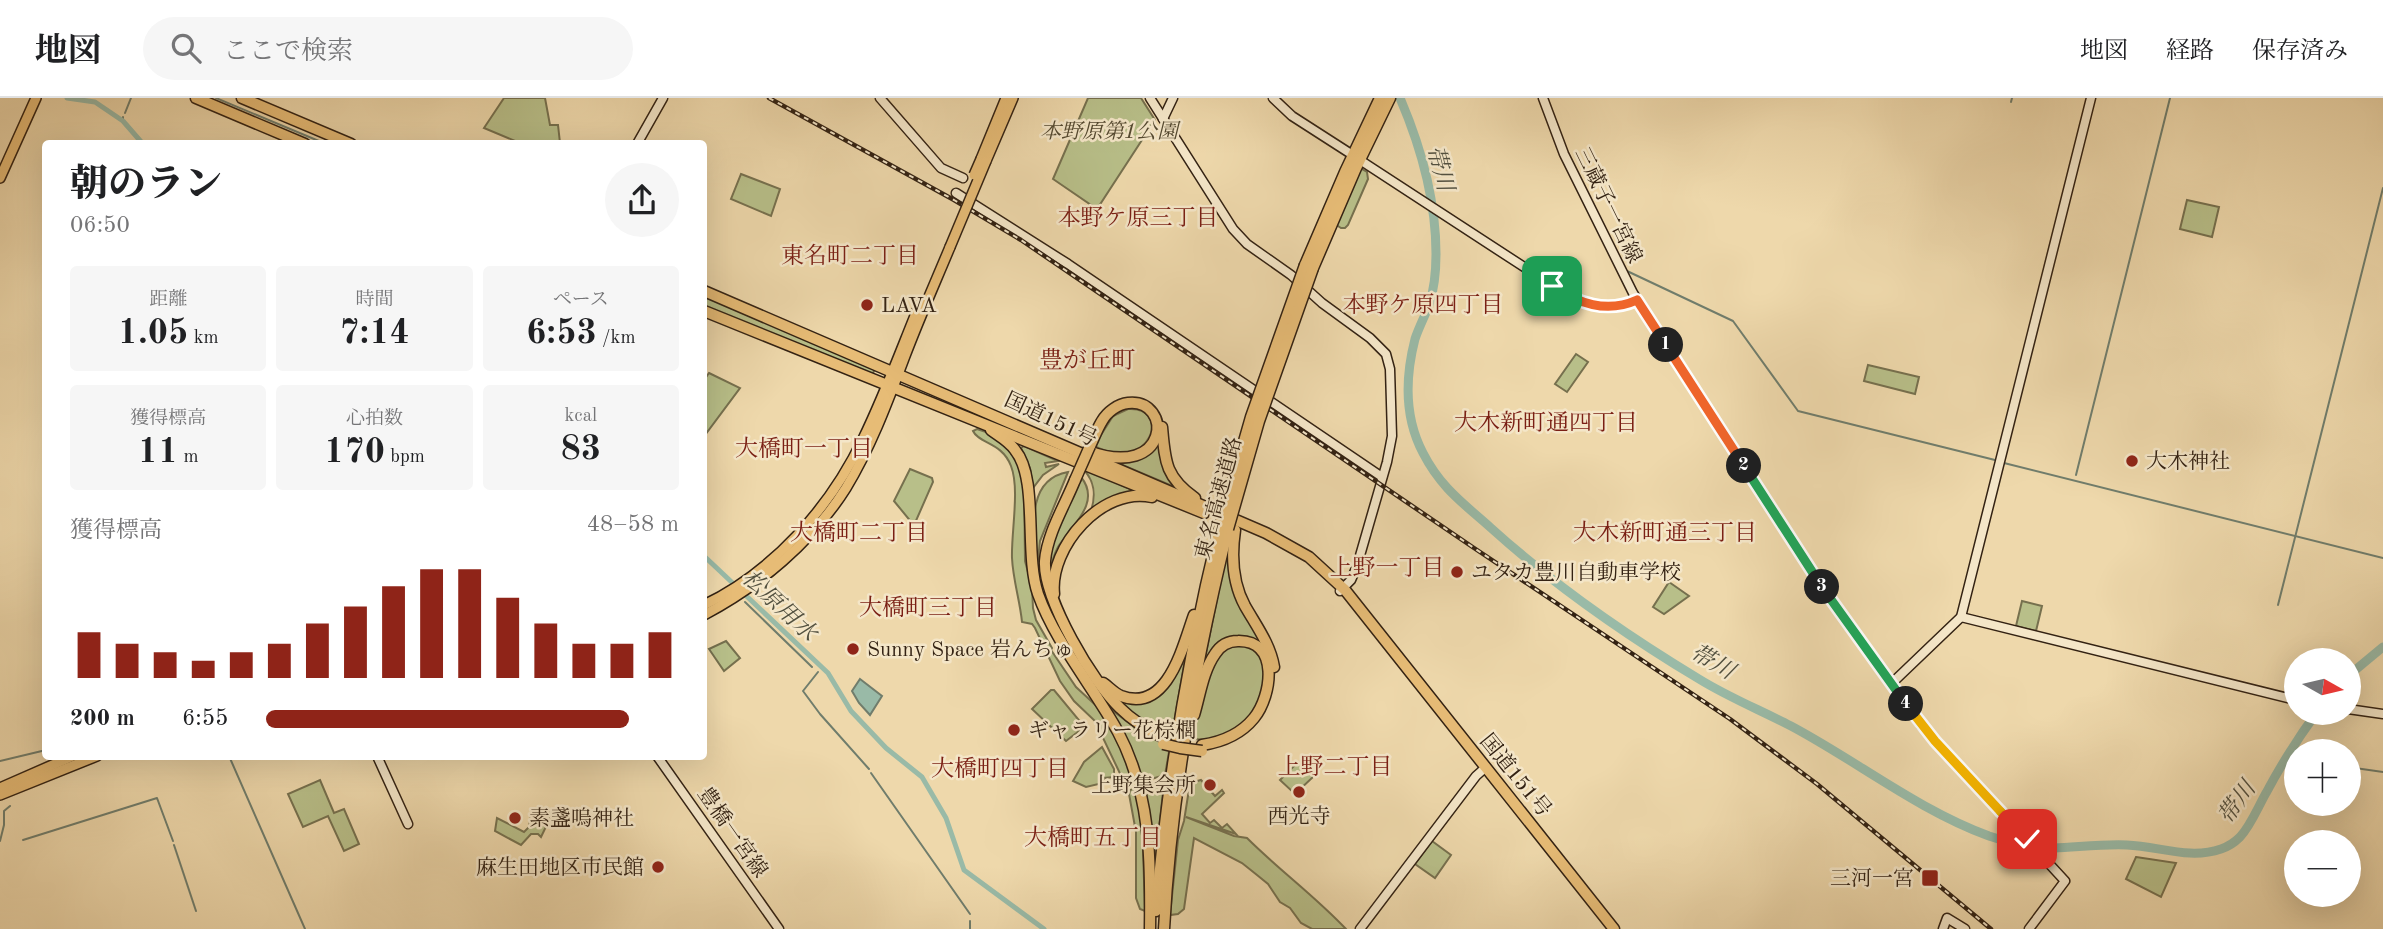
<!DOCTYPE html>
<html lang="ja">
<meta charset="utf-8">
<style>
body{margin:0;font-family:"Old Standard TT","Noto Serif JP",serif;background:#f6f6f6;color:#202124;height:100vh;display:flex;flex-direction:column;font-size:26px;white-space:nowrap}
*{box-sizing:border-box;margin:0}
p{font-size:23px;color:#757577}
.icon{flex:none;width:38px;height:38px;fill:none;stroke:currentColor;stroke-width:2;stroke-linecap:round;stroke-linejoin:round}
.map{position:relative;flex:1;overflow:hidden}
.details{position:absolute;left:42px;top:42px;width:665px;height:620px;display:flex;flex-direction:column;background:#fff;border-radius:7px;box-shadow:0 7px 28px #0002}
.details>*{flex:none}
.needle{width:46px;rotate:98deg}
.controls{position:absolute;left:2284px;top:550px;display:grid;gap:14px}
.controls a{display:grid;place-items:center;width:77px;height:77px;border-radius:50%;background:#fff;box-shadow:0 7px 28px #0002;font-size:35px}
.pin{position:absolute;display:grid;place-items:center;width:60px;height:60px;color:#fff;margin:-30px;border-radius:14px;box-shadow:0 4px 10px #0006}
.km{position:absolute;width:35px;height:35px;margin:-18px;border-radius:50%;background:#222;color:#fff;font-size:19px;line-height:35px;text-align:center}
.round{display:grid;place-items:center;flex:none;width:74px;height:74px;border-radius:37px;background:#f6f6f6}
.summary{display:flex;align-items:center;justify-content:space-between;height:119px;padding:0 28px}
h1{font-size:38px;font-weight:800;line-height:52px}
.figures{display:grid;grid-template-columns:repeat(3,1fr);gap:10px;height:119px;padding:7px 28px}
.figures div{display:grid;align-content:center;border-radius:7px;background:#f6f6f6;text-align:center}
.figures b{font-size:35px;font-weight:800}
.figures small{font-size:19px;font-weight:400}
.figures p{font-size:19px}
.chart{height:196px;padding:14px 28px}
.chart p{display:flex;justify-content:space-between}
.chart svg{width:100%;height:126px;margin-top:7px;stroke:#8f2418;stroke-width:6}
ul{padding:0 28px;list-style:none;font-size:23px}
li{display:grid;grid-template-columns:112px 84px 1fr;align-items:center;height:52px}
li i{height:18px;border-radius:9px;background:#8f2418}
header{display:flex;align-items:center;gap:42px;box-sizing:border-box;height:98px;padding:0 35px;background:#fff;border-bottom:2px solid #e0e0e0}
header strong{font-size:33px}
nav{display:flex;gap:38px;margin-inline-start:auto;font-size:24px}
.search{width:490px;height:63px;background:#f6f6f6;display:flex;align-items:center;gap:18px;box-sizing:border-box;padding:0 24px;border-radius:38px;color:#757577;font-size:26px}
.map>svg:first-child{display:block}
.green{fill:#b8bf89;stroke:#76704e;stroke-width:2}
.water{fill:#99baa7;stroke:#707d6c;stroke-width:2}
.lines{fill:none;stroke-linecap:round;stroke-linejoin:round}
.stream{stroke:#707d6c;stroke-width:2}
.canal{stroke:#99baa7;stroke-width:5}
.river{stroke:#99baa7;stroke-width:9}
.secondary-casing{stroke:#332213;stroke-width:11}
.primary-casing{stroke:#332213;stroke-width:12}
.highway-casing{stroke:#332213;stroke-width:13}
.secondary{stroke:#f4e6c8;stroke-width:8}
.primary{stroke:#e7bc76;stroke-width:9}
.highway{stroke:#e7bc76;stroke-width:10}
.rail-casing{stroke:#332213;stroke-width:4.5}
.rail{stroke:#f4e6c8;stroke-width:2;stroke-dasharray:5;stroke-linecap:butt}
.primary-bridge-casing{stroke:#332213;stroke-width:12;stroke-linecap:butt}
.highway-bridge-casing{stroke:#332213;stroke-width:13;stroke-linecap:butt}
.primary-bridge{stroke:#e7bc76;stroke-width:9}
.highway-bridge{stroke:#e7bc76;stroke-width:10}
.split-1-casing{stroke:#fff;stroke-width:14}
.split-2-casing{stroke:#fff;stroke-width:14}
.split-3-casing{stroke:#fff;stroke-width:14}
.split-4-casing{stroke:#fff;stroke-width:14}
.split-5-casing{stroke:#fff;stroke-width:14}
.split-6-casing{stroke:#fff;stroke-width:14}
.split-1{stroke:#f0652b;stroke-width:9}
.split-2{stroke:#f0652b;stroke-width:9}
.split-3{stroke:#22a559;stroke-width:9}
.split-4{stroke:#22a559;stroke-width:9}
.split-5{stroke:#f5b400;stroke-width:9}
.split-6{stroke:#f5b400;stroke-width:9}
.poi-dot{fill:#8f2418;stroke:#f4e6c8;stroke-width:2.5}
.labels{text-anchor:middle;stroke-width:5;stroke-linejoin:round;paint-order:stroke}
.park-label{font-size:21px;font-style:italic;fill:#544930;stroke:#f4e6c8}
.street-label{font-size:21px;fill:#332213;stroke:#f4e6c8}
.poi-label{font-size:21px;fill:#332213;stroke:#f4e6c8;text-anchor:start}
.water-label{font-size:23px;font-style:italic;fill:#52503f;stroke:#f4e6c8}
.neighbourhood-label{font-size:23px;fill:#7a1f14;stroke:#f4e6c8}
.quarter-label{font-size:24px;fill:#7a1f14;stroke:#f4e6c8}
</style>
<header>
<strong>地図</strong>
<div class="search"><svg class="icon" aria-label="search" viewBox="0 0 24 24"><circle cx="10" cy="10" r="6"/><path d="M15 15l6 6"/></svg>ここで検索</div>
<nav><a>地図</a><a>経路</a><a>保存済み</a></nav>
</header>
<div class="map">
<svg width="2383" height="831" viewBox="0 0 2383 831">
<rect width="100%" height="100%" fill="#eed8ab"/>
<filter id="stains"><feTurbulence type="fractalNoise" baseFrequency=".00286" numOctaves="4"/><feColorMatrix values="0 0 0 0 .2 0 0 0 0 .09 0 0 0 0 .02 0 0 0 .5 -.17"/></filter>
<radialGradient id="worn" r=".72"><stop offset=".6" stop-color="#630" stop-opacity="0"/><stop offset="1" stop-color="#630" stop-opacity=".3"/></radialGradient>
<g class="green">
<polygon points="504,0 545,0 550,27 558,27 560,45 520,45 484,30"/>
<polygon points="1088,0 1141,0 1155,22 1097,111 1053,81"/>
<polygon points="1360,70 1367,74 1368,81 1348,127 1345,130 1341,130 1335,126"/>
<polygon points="741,76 780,91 771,118 731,101"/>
<polygon points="2187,102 2219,109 2212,139 2180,131"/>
<polygon points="704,196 875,270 872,278 704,210"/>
<polygon points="1576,256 1588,264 1567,294 1555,286"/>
<polygon points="1868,267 1919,279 1915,296 1864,283"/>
<polygon points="709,275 740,290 705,337 704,282"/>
<path d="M1128 311C1172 308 1152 377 1094 348L1113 318Z"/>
<path d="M977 331 992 336 1011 349 1024 380 1025 463 1032 489 1033 510 1036 522 1052 550 1051 552 1076 589 1102 613 1126 659 1134 684 1125 686 1095 623 1074 603 1060 583 1035 530 1032 526 1022 524C1020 503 1013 482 1012 460 1011 435 1020 391 1011 368 1002 344 979 346 973 333Z"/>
<path d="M1161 339 1177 390 1120 366C1138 362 1154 358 1161 339Z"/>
<polygon points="1024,348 1058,363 1045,365 1046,369 1059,366 1043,377 1033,390 1030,370 1021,350"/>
<polygon points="910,371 932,380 933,384 915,425 912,425 894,403"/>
<path d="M1084 372 1090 373 1137 394 1091 413C1096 397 1095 384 1084 372Z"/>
<path d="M1068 374 1040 443 1037 470C1035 437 1023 382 1068 374Z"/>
<path d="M1081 379C1102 405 1071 428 1058 449 1053 458 1051 467 1049 477 1047 441 1066 411 1081 379Z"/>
<polygon points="1229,442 1229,465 1263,542 1265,553 1231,540 1201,580"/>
<polygon points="1669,484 1689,498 1664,516 1653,509"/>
<polygon points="2022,503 2042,508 2036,533 2016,528"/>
<polygon points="726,543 740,560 724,573 709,551"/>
<path d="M1244 546 1258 553 1266 572 1259 608 1241 629 1211 642 1193 641C1199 608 1205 579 1223 551Z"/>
<path d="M1187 550 1172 636C1148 627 1128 615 1112 595L1127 601 1162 593 1171 584Z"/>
<polygon points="1051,592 1054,592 1083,627 1083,630 1066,643 1032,611"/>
<polygon points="1108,609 1143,636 1170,648 1165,677 1148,682 1150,689 1164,684 1154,779 1151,734"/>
<polygon points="1102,649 1114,671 1114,679 1104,680 1103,685 1086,689 1073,683 1084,664"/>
<polygon points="1298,664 1314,678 1295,696 1280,682"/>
<polygon points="320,682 334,715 344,711 359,746 344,753 328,718 303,729 288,696"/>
<path d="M1201 682 1215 698 1222 692 1224 695 1202 716 1210 725 1214 722 1222 730 1227 726 1236 736 1186 719 1234 738 1247 740C1279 772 1315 798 1346 831H1312L1301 825 1290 810 1280 804 1268 786 1257 777 1242 765 1194 740 1184 811 1178 816 1170 817 1178 742 1184 723 1190 685Z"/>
<polygon points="1136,690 1142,721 1145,813 1140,811 1136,800 1136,734 1129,696 1130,692"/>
<polygon points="553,714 541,739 538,736 531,736 521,747 495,733 497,720 524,734 529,729 531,717 535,718 537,715"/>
<polygon points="1432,743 1451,757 1435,780 1415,766"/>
<polygon points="2136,759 2176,765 2161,799 2126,781"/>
</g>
<polygon class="water" points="860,581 882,598 870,617 859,605 852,593"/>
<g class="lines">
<g class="stream">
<polyline points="216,0 326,46"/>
<polyline points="2011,4 2012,0"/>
<polyline points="125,15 131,0"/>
<polyline points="123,23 123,19"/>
<polyline points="1627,173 1733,223 1798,313 1995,362"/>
<polyline points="2004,365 2383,460"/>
<polyline points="2076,377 2170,0"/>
<polyline points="745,504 812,569"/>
<polyline points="2278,507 2383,90"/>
<polyline points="818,574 803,593 820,616 869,671"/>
<polyline points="229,658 305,831"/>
<polyline points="2286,660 2296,663"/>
<polyline points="0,663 46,652"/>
<polyline points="2348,669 2383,674"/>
<polyline points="871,675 970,816"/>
<polyline points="23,742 157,700 173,743"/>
<polyline points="0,743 4,727 4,713 10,708"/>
<polyline points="174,747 196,813"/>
<polyline points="970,823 970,831"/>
</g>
<g class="canal">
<polyline points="67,0 95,4 123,23 143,46"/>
<polyline points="704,458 828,575 851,613 886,650 922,679 946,720 964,772 1044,831"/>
</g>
<g class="river">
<path d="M1400 0C1421 49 1436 103 1436 156 1436 172 1434 192 1429 207 1425 218 1419 229 1415 241 1405 280 1404 319 1423 355 1441 390 1463 405 1491 430 1554 487 1626 537 1699 581 1728 599 1760 612 1791 628 1857 663 1918 712 1989 738 2010 745 2032 751 2054 750 2079 749 2102 746 2127 747 2159 748 2189 762 2221 751 2227 749 2235 744 2240 739 2251 727 2258 709 2266 695 2281 667 2298 640 2317 614"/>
<polyline points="2348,578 2383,549"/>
</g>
<defs>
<g id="secondary">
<polyline points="880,0 941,70 963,80"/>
<polyline points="1150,0 1233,131 1247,146 1291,177 1322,205 1370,240 1386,256 1390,271 1392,338 1387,364 1357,468 1351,482 1340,493"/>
<polyline points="1273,0 1292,18 1348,54"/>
<polyline points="1543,0 1564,56 1633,195 1827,496 1921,627 2065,783 2029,831"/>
<polyline points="1163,21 1173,0"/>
<polyline points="637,46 663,0"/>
<path d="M1363 64 1570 199C1591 209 1615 212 1637 202"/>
<polyline points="956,95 1068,166 1382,379"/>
<polyline points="1961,519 2296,602"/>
<polyline points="1891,586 1961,519 2091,0"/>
<polyline points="2348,611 2383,616"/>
<polyline points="377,658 408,726"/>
<polyline points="657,658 779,831"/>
<polyline points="1360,831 1476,678 1485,670"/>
<polyline points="1943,831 1947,820 1965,831"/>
</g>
<g id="primary">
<polyline points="981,61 1006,0"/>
<polyline points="986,63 1013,0"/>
<polyline points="0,80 36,0"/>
<path d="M704 507C773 474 830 410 863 341 885 296 902 249 921 203"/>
<path d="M704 517C759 488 812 444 846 390 871 349 888 303 905 258 919 221 935 185 950 149"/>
<polyline points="0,690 73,658"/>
<polyline points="0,697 97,658"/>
</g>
<g id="highway">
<polyline points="196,0 305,46"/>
<polyline points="242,0 351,46"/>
<polyline points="1305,167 1345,74 1380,0"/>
<polyline points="1313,170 1356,70 1390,0"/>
<polyline points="704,193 1266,435 1309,459 1345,492 1614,831"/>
<polyline points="704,213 1204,415"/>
<path d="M1162 329C1165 363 1165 379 1195 400"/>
<path d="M991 332C999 338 1009 343 1015 352 1039 381 1024 455 1038 496 1055 544 1094 590 1118 634 1151 696 1151 763 1150 831"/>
<path d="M1088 353C1171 383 1173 300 1128 305 1118 306 1107 314 1102 323 1097 331 1094 340 1090 348"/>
<path d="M1075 382C1065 407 1047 436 1045 463 1043 500 1093 585 1120 610 1133 623 1148 632 1164 640"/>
<path d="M1235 432C1231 459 1232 484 1245 508 1257 529 1270 546 1274 569"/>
<path d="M1054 496C1049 449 1102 388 1152 399"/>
<path d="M1103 585C1109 589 1114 595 1121 598 1168 616 1183 547 1194 517"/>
<path d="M1194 617C1200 597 1203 573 1215 556 1220 548 1228 543 1238 543 1280 542 1272 598 1254 620 1241 636 1222 644 1202 647"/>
<path d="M1156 813C1167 682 1189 554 1220 427"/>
<path d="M1164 831C1171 696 1196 562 1228 431"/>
</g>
</defs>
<use href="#secondary" class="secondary-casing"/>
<use href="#primary" class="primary-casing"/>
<use href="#highway" class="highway-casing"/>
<use href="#secondary" class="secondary"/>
<use href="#primary" class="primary"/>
<use href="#highway" class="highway"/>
<defs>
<polyline id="rail" points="769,0 954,102 1021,142 1474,450 1730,621 1817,686 1991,831"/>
</defs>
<use href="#rail" class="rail-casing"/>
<use href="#rail" class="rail"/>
<defs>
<g id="primary-bridge">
<polyline points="974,77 981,61"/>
<polyline points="950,149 986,63"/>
</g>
<g id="highway-bridge">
<polyline points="1075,382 1090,348"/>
<polyline points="1220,427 1251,319 1305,167"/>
<polyline points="1228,431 1259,323 1313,170"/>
<polyline points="1163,646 1180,650 1202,653"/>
</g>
</defs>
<use href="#primary-bridge" class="primary-bridge-casing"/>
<use href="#highway-bridge" class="highway-bridge-casing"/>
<use href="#primary-bridge" class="primary-bridge"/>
<use href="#highway-bridge" class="highway-bridge"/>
</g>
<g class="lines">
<defs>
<path id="split-1" d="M1552 188C1578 205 1606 216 1637 202L1666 247"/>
<polyline id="split-2" points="1666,247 1744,368"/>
<polyline id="split-3" points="1744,368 1822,489"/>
<polyline id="split-4" points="1822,489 1906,606"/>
<polyline id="split-5" points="1906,606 1935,643 2001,714"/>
<polyline id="split-6" points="2001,714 2027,741"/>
</defs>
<use href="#split-1" class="split-1-casing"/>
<use href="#split-2" class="split-2-casing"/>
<use href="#split-3" class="split-3-casing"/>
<use href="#split-4" class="split-4-casing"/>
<use href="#split-5" class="split-5-casing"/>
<use href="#split-6" class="split-6-casing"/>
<use href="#split-1" class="split-1"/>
<use href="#split-2" class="split-2"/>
<use href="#split-3" class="split-3"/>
<use href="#split-4" class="split-4"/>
<use href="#split-5" class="split-5"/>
<use href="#split-6" class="split-6"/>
</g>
<g class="poi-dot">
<circle cx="867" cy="207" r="7"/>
<circle cx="2132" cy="363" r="7"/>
<circle cx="1457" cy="474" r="7"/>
<circle cx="853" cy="551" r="7"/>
<circle cx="1014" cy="632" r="7"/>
<circle cx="1210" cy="687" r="7"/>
<circle cx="1299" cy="694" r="7"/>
<circle cx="515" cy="720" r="7"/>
<circle cx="658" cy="769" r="7"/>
<rect x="1921" y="771" width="18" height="18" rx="3.5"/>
</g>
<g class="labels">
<g class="park-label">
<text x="1109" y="40">本野原第1公園</text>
</g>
<g class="street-label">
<text transform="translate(1609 107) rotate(64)" y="7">三蔵子一宮線</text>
<text transform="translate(1051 321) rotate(25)" y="7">国道151号</text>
<text transform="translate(1218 400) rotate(-75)" y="7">東名高速道路</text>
<text transform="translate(1516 677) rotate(51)" y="7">国道151号</text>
<text transform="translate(733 734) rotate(55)" y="7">豊橋一宮線</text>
</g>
<g class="poi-label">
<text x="881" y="214">LAVA</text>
<text x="2146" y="370">大木神社</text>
<text x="1471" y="481">ユタカ豊川自動車学校</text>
<text x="867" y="558">Sunny Space 岩んちゅ</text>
<text x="1028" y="639">ギャラリー花棕櫚</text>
<text x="1196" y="694" text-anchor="end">上野集会所</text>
<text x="1299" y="725" text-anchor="middle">西光寺</text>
<text x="529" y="727">素盞嗚神社</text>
<text x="644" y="776" text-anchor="end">麻生田地区市民館</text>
<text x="1914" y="787" text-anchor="end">三河一宮</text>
</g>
<g class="water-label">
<text transform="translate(1441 70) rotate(75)" y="8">帯川</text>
<text transform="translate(780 507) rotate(43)" y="8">松原用水</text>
<text transform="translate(1713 563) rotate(30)" y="8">帯川</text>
<text transform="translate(2236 704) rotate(-54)" y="8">帯川</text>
</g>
<g class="neighbourhood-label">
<text x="1138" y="127">本野ケ原三丁目</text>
<text x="850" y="165">東名町二丁目</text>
<text x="1423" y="214">本野ケ原四丁目</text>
<text x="1546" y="332">大木新町通四丁目</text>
<text x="804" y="358">大橋町一丁目</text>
<text x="859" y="442">大橋町二丁目</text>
<text x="1665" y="442">大木新町通三丁目</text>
<text x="1387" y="477">上野一丁目</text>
<text x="928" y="517">大橋町三丁目</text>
<text x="1335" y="676">上野二丁目</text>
<text x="1000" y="678">大橋町四丁目</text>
<text x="1093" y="747">大橋町五丁目</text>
</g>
<g class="quarter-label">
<text x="1087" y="270">豊が丘町</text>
</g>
</g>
<rect width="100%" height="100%" filter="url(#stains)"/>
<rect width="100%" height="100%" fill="url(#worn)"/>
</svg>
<div class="controls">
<a><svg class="needle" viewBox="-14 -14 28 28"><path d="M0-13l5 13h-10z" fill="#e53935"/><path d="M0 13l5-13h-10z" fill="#757577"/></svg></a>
<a>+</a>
<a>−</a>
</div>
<div class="pin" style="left:1552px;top:188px;background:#1e9e55"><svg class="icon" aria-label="arrive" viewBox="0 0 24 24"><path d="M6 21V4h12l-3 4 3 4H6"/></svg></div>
<div class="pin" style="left:2027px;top:741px;background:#d93025"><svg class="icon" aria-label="check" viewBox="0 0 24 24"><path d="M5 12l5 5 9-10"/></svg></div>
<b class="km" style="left:1666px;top:247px">1</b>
<b class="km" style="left:1744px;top:368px">2</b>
<b class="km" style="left:1822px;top:489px">3</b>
<b class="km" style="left:1906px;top:606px">4</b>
<section class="details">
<div class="summary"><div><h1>朝のラン</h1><p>06:50</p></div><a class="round"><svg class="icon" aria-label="share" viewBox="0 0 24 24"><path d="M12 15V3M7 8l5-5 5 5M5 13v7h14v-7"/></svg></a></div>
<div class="figures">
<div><p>距離</p><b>1.05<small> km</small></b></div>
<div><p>時間</p><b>7:14</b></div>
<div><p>ペース</p><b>6:53<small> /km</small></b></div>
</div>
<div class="figures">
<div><p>獲得標高</p><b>11<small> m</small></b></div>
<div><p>心拍数</p><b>170<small> bpm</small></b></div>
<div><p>kcal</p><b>83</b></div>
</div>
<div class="chart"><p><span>獲得標高</span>48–58 m</p>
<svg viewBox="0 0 160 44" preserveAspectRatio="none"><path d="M5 44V28M15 44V32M25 44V35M35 44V38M45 44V35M55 44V32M65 44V25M75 44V19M85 44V12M95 44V6M105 44V6M115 44V16M125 44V25M135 44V32M145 44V32M155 44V28"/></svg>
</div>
<ul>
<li><b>200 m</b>6:55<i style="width:88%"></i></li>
</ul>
</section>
</div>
